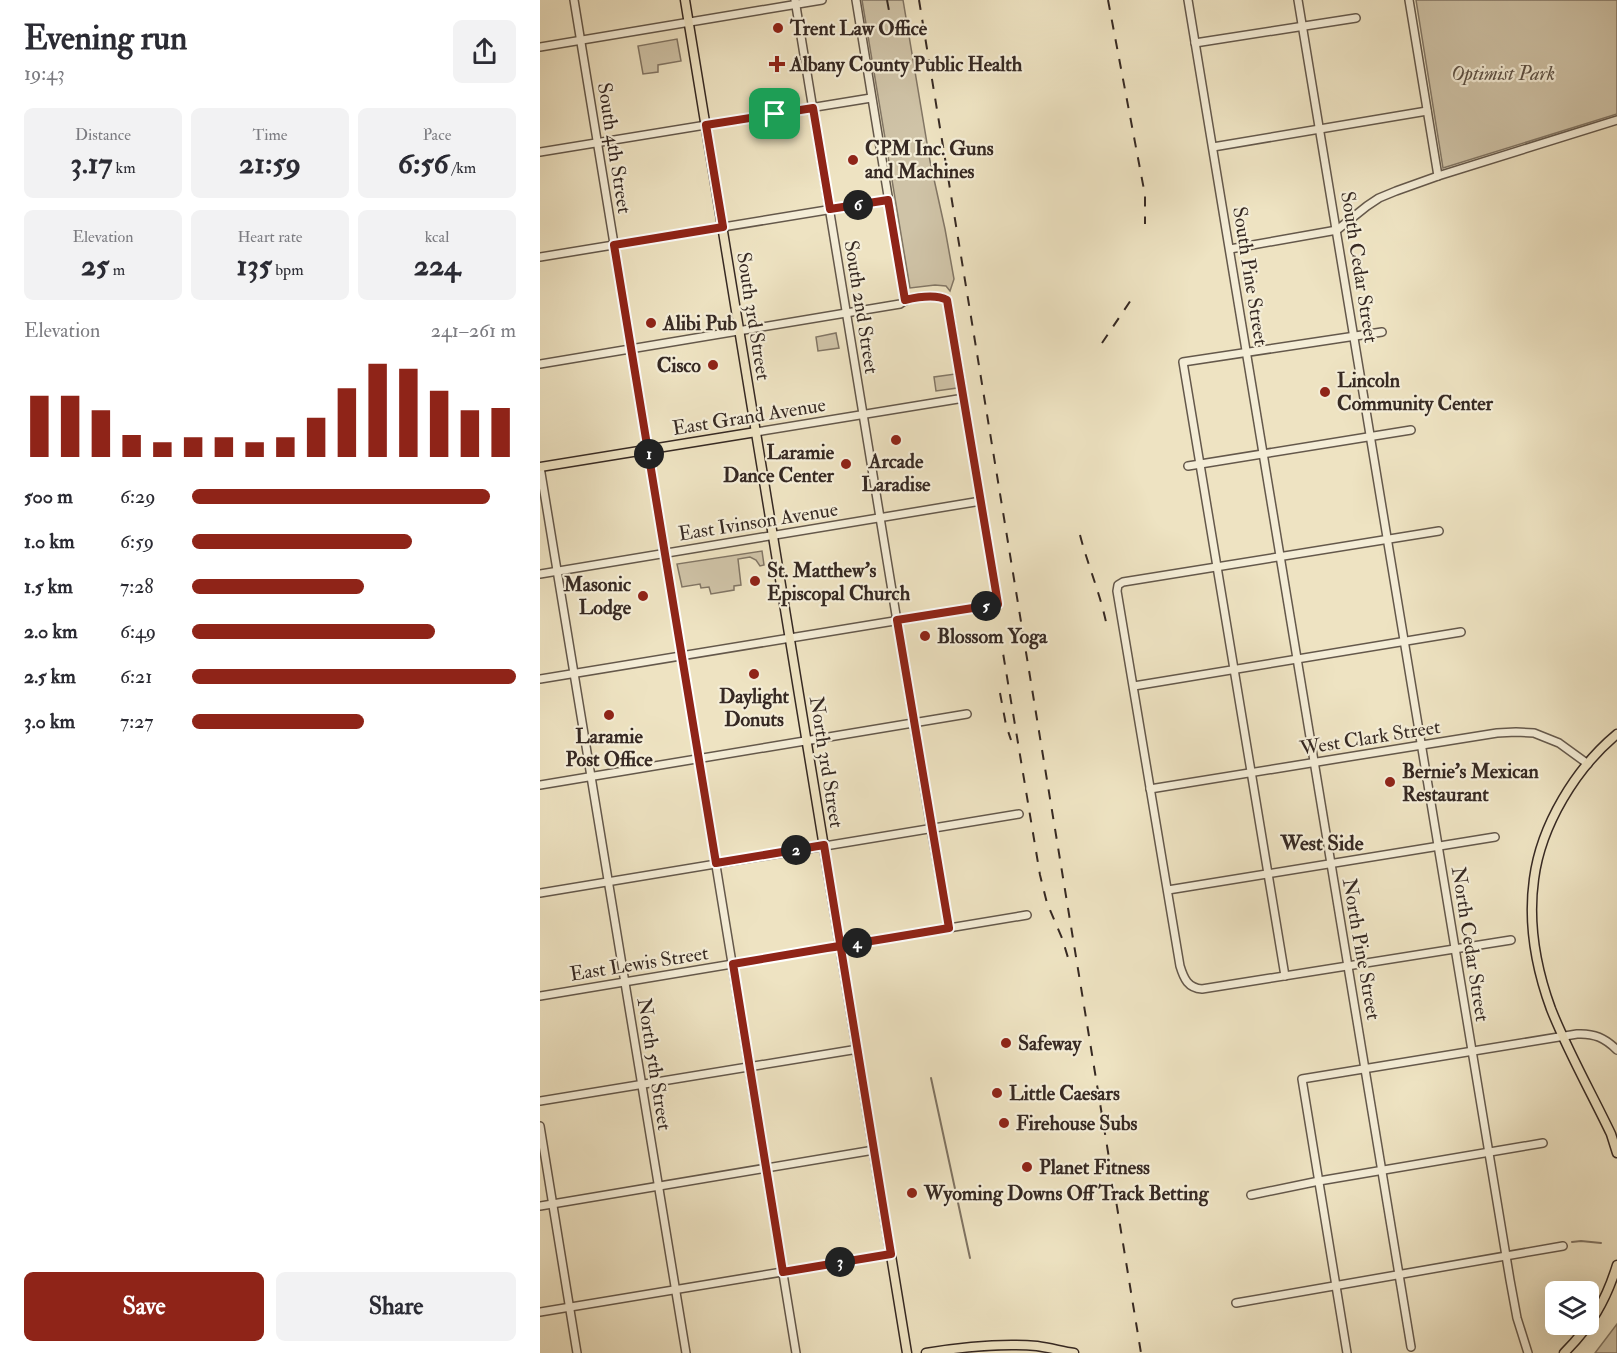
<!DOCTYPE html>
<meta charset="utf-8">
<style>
body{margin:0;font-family:"IM FELL Double Pica",serif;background:#f2f2f3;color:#2b2b33;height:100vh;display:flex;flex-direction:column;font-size:22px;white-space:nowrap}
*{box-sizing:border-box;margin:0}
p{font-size:20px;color:#7c7c81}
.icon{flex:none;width:33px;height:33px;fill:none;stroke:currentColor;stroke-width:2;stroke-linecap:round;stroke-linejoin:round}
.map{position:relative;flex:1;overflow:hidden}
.details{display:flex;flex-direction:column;background:#fff;width:540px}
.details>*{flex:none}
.fabs{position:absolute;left:1005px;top:1281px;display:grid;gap:12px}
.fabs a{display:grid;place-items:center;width:54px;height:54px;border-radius:9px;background:#fff;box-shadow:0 6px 24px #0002;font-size:30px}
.pin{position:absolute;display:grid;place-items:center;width:51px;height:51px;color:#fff;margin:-26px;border-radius:12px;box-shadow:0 3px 9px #0006}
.km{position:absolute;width:30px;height:30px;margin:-15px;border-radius:50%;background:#222;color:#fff;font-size:16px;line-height:30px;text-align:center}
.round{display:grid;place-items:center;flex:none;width:63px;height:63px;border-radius:9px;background:#f2f2f3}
.head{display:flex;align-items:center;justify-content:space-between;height:102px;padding:0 24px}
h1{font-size:33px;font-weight:800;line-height:45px}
.figures{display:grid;grid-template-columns:repeat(3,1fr);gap:9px;height:102px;padding:6px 24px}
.figures div{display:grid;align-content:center;border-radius:9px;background:#f2f2f3;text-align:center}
.figures b{font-size:30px;font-weight:800}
.figures small{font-size:16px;font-weight:400}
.figures p{font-size:16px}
.chart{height:168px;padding:12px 24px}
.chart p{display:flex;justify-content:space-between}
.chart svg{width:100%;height:108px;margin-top:6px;stroke:#8f2418;stroke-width:6}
.button{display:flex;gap:12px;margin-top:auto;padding:12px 24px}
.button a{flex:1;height:69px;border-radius:9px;background:#8f2418;color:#fff;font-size:24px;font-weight:800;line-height:69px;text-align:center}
.button a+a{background:#f2f2f3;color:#2b2b33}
ul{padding:0 24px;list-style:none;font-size:20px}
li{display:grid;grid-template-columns:96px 72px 1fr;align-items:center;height:45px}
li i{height:15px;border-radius:8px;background:#8f2418}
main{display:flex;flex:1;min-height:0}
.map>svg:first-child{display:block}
.green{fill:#cfc3a7;stroke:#827665;stroke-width:1.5}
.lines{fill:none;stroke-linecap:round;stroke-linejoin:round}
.stream{stroke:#7f7362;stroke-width:2}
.minor-casing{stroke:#64584b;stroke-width:10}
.major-casing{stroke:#362923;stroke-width:11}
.minor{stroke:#f4edd7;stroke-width:7}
.major{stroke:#eee3c2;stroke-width:8}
.rail{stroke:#362923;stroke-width:2;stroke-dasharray:10 10;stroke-linecap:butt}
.route-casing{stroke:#fff;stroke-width:12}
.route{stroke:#8f2418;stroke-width:8}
.poi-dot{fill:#8f2418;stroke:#f4edd7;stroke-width:2}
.labels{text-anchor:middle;stroke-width:4.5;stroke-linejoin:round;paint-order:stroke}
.poi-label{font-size:20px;font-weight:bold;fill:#362923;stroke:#f4edd7;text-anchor:start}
.park-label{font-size:20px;font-style:italic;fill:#5c5044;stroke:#f4edd7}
.street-label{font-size:20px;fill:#362923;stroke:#f4edd7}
.neighbourhood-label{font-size:21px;font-weight:bold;fill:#362923;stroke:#f4edd7}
</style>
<main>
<section class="details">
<div class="head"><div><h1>Evening run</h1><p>19:43</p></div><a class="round"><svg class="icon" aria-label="share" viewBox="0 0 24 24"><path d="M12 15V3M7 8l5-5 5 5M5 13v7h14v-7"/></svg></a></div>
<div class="figures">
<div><p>Distance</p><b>3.17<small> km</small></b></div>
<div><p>Time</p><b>21:59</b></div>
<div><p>Pace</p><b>6:56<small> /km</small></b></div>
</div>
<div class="figures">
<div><p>Elevation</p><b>25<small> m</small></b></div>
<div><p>Heart rate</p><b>135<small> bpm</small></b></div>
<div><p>kcal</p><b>224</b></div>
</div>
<div class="chart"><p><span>Elevation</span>241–261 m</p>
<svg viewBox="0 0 160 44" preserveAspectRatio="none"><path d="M5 44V19M15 44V19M25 44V25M35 44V35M45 44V38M55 44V36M65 44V36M75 44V38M85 44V36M95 44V28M105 44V16M115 44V6M125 44V8M135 44V17M145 44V25M155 44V24"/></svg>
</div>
<ul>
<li><b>500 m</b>6:29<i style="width:92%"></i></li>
<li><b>1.0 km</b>6:59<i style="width:68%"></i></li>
<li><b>1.5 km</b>7:28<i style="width:53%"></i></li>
<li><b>2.0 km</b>6:49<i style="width:75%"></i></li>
<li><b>2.5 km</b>6:21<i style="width:100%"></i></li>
<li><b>3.0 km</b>7:27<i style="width:53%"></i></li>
</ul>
<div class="button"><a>Save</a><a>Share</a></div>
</section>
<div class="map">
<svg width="1077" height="1353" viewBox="0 0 1077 1353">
<rect width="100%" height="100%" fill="#eee3c2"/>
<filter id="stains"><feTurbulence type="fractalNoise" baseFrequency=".00333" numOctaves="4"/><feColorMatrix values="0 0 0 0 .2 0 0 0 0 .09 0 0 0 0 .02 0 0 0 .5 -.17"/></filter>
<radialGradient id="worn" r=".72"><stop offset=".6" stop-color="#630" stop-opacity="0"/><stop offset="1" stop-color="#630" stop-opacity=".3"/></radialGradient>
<g class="green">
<polygon points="322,0 363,0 390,161 405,229 414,279 410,291 406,286 395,285 370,288"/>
<polygon points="876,0 1077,0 1077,114 903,168"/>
<polygon points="137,39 141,61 118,65 118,72 103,74 98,46"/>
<polygon points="296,333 299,348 278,351 276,337"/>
<polygon points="415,374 417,388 396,391 394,377"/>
<polygon points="222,551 224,565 220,566 216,560 210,557 198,559 201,585 194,586 194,590 171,594 169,587 161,588 160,584 142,587 137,564"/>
<polygon points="1077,1324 1077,1353 1055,1353"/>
</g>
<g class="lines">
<g class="stream">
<polyline points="391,1078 430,1258"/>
<polyline points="1032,1242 1041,1241 1061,1243"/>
</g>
<defs>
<g id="minor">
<polyline points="34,0 256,1353"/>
<polyline points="255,0 391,828 409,928"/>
<polyline points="316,0 365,300"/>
<polyline points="648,0 871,1347"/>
<polyline points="758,0 970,1280 977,1318 988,1353"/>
<polyline points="869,0 898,176"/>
<polyline points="655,43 816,18"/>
<polyline points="0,47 282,0"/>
<polyline points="673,147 887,111"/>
<polyline points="0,152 331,98"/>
<polyline points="690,249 797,230 827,206 839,198 856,191 898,176 1077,120"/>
<polyline points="0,257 348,200"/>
<path d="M0 364 360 304C369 297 397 294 407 300L410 315 458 604 0 679"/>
<polyline points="216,432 424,398"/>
<polyline points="648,466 871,430"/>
<polyline points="0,467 146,1353"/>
<path d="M899 531 583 582 578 585 577 591 640 966C644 979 648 988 662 989L971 940"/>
<polyline points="0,574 441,501"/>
<polyline points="594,686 921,632"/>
<polyline points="0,785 427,714"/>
<polyline points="610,789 882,745 957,733 976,732 994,733 1019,743 1048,764"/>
<polyline points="628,890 955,837"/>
<polyline points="0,893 479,814"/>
<polyline points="745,976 643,362 842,332"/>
<polyline points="0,996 487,915"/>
<polyline points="0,1101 318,1049"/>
<polyline points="0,1126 37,1353"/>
<polyline points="711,1195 779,1181 1003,1143"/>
<polyline points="0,1206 334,1150"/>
<polyline points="696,1303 1023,1246"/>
<polyline points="0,1312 351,1254"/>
<path d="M807 1353 762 1079 1037 1034C1054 1033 1065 1038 1077 1050"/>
</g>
<g id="major">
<polyline points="145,0 367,1353"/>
<polyline points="0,467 216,432"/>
<path d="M1077 734C1036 768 1001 825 994 879 988 922 996 968 1011 1009 1028 1052 1051 1092 1071 1134L1077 1153"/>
<path d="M386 1353C422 1347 461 1343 497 1346 510 1348 522 1351 534 1353"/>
<path d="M1024 1353C1051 1326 1066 1301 1077 1265"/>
</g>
</defs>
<use href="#minor" class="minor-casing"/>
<use href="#major" class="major-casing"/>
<use href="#minor" class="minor"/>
<use href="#major" class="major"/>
<g class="rail">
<polyline points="347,0 350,16"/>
<polyline points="379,0 601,1353"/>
<polyline points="568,0 605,195 605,224"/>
<polyline points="562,343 593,297"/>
<path d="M540 535C548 566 561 595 567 627"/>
<polyline points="460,635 500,875 507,903 522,938 529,961"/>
<polyline points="460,693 466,725 471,740"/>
</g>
</g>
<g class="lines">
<defs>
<path id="route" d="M235 114 166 125 183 227 74 245 176 863 284 845 351 1254 243 1272 193 964 287 948C327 942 368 935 409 928L357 620 458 604 407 300C396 294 378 297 365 300L348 200 290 209 273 108 235 114"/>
</defs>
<use href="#route" class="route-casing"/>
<use href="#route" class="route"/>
</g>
<g class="poi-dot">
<circle cx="238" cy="28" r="6"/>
<path d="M234 55h6v6h6v6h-6v6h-6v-6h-6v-6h6z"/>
<circle cx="313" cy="160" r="6"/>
<circle cx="111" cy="323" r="6"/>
<circle cx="173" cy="365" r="6"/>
<circle cx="785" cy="392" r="6"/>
<circle cx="356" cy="440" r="6"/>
<circle cx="306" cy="464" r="6"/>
<circle cx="215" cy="581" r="6"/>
<circle cx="103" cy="596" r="6"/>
<circle cx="385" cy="636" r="6"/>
<circle cx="214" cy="674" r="6"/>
<circle cx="69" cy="715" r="6"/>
<circle cx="850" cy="782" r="6"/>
<circle cx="466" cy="1043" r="6"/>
<circle cx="457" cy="1093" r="6"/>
<circle cx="464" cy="1123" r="6"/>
<circle cx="487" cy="1167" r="6"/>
<circle cx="372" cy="1193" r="6"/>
</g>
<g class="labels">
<g class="poi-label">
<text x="250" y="35">Trent Law Office</text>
<text x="250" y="71">Albany County Public Health</text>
<text x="325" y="155">CPM Inc. Guns<tspan x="325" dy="23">and Machines</tspan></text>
<text x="123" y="330">Alibi Pub</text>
<text x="161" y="372" text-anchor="end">Cisco</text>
<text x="797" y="387">Lincoln<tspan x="797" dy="23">Community Center</tspan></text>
<text x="294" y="459" text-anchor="end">Laramie<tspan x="294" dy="23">Dance Center</tspan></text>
<text x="356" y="468" text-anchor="middle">Arcade<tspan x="356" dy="23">Laradise</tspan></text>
<text x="227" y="577">St. Matthew's<tspan x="227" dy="23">Episcopal Church</tspan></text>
<text x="91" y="591" text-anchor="end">Masonic<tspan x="91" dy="23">Lodge</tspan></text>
<text x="397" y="643">Blossom Yoga</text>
<text x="214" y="703" text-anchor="middle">Daylight<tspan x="214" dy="23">Donuts</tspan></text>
<text x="69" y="743" text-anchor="middle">Laramie<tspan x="69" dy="23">Post Office</tspan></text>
<text x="862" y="778">Bernie's Mexican<tspan x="862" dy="23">Restaurant</tspan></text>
<text x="478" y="1050">Safeway</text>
<text x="469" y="1100">Little Caesars</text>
<text x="476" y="1130">Firehouse Subs</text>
<text x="499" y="1174">Planet Fitness</text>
<text x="384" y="1200">Wyoming Downs Off Track Betting</text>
</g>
<g class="park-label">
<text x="963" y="80">Optimist Park</text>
</g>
<g class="street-label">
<text transform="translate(75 148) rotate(81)" y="7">South 4th Street</text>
<text transform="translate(820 267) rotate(81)" y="7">South Cedar Street</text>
<text transform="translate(711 276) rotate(81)" y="7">South Pine Street</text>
<text transform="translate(322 307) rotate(81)" y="7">South 2nd Street</text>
<text transform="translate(214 316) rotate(81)" y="7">South 3rd Street</text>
<text transform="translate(209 416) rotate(-9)" y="7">East Grand Avenue</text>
<text transform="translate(218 521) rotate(-9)" y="7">East Ivinson Avenue</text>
<text transform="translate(830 737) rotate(-9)" y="7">West Clark Street</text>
<text transform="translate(287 762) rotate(81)" y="7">North 3rd Street</text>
<text transform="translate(931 944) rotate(81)" y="7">North Cedar Street</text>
<text transform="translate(822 949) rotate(80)" y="7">North Pine Street</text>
<text transform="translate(99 963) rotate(-9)" y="7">East Lewis Street</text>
<text transform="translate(115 1064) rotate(81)" y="7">North 5th Street</text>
</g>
<g class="neighbourhood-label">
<text x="782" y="850">West Side</text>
</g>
</g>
<rect width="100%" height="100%" filter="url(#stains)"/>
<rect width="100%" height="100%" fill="url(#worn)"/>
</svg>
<div class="fabs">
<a><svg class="icon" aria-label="layers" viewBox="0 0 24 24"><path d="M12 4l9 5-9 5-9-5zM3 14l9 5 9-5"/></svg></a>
</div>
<div class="pin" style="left:235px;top:114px;background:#1e9e55"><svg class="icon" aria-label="arrive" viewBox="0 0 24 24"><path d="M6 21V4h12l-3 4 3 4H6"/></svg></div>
<b class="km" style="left:109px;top:454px">1</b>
<b class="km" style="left:256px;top:850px">2</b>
<b class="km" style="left:300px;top:1262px">3</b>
<b class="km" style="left:317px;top:943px">4</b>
<b class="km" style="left:446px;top:606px">5</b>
<b class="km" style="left:318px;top:205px">6</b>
</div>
</main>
